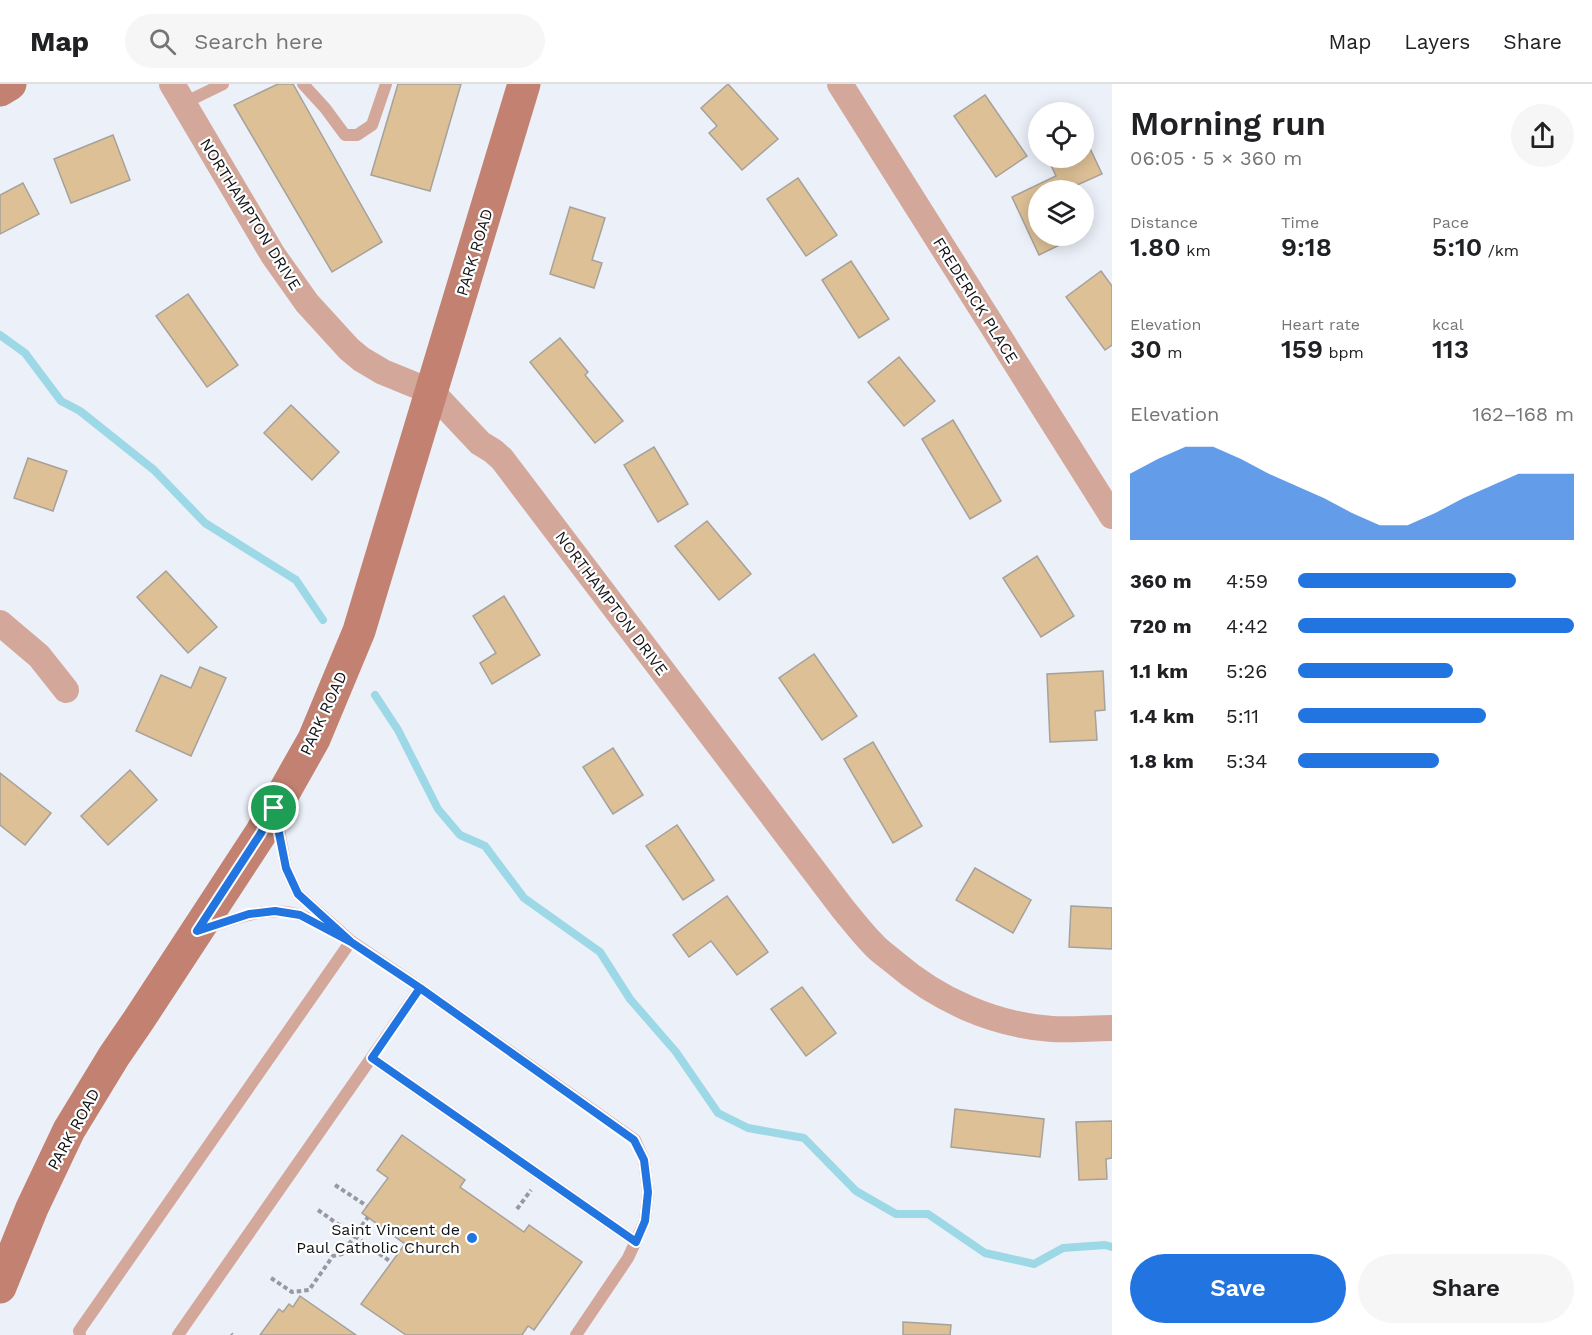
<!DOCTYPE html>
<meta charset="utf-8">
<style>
body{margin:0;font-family:"Work Sans",sans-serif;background:#f6f6f6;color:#202124;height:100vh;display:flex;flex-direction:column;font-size:22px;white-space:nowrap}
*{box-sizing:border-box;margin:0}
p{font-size:20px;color:#757577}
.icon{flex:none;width:33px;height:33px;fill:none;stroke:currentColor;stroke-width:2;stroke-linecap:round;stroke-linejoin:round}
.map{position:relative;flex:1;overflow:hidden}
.sheet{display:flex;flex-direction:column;background:#fff;width:480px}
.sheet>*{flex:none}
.controls{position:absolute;left:1028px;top:18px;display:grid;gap:12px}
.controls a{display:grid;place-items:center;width:66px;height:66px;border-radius:50%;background:#fff;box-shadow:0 3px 15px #0003;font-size:30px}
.pin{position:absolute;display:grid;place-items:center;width:51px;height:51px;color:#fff;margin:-26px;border:3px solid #fff;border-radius:50%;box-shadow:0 2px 6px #0007}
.round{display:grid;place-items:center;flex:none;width:63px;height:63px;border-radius:32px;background:#f6f6f6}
.head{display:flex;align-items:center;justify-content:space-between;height:102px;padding:0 18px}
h1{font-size:33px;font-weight:600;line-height:45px}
.metrics{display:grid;grid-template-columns:repeat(3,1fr);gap:9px;height:102px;padding:6px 18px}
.metrics div{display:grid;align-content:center}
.metrics b{font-size:26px;font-weight:600}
.metrics small{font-size:16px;font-weight:400}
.metrics p{font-size:16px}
.chart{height:168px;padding:12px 18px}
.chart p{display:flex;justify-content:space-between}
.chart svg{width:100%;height:108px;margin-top:6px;fill:#2275e0;opacity:.7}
.primary-button{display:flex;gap:12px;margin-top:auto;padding:12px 18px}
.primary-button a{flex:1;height:69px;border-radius:36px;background:#2275e0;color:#fff;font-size:24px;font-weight:600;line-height:69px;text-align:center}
.primary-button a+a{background:#f6f6f6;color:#202124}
ul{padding:0 18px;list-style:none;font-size:20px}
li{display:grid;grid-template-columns:96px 72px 1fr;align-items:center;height:45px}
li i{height:15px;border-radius:8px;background:#2275e0}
header{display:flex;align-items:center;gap:36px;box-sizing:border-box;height:84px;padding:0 30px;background:#fff;border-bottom:2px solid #e0e0e0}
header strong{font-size:28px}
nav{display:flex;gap:33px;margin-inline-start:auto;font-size:21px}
.search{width:420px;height:54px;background:#f6f6f6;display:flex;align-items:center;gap:15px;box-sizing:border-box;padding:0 21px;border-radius:33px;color:#757577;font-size:22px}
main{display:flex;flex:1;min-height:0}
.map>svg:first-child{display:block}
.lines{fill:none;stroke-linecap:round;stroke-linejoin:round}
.stream{stroke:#9cd8e6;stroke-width:8}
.building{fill:#ddc096;stroke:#a6a19a;stroke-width:1.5}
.path{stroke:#979aa1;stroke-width:4;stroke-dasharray:4.5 3;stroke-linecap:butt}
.lane{stroke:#d4a79b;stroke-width:12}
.street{stroke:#d4a79b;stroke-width:26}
.secondary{stroke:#c38271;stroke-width:33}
.route-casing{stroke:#fff;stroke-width:12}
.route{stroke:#2275e0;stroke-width:8}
.poi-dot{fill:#2275e0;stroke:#fff;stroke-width:2}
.labels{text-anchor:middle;stroke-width:4.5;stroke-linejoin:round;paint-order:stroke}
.street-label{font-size:16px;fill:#111316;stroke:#fff}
.poi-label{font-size:16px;fill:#111316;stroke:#fff;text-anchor:end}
</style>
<header>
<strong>Map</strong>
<div class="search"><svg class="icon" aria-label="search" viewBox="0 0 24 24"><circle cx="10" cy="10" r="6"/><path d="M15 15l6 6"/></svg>Search here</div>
<nav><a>Map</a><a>Layers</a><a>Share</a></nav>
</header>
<main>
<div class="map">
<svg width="1112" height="1251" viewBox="0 0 1112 1251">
<rect width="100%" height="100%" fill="#ecf0f9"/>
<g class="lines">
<g class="stream">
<polyline points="0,251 25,269 61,317 80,327 154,386 205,439 296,496 323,536"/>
<polyline points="375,611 398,646 438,725 460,751 485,762 524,814 600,868 630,915 676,968 718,1029 748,1044 804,1054 856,1107 896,1130 928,1130 985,1169 1034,1180 1063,1164 1105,1161 1112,1163"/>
</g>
</g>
<g class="building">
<polygon points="278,0 293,0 382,158 332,188 234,21"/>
<polygon points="398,0 461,0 430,107 371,91"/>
<polygon points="728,0 778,55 742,86 709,49 717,42 701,24"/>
<polygon points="985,11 1027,72 996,93 954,32"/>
<polygon points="113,51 130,96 71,119 54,75"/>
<polygon points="1087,58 1102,90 1066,106 1038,106 1038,152 1070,152 1072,155 1039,171 1012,113 1056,92 1049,77 1055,74 1083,74 1083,60"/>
<polygon points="798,94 837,151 806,172 767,115"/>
<polygon points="23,99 39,130 0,150 0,111"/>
<polygon points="570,123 605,134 592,176 602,179 594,204 550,190"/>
<polygon points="851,177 889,235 859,254 822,196"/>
<polygon points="1101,187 1112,202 1112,261 1105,266 1066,213"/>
<polygon points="188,210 238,281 207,303 156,232"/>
<polygon points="560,254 588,288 585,291 623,337 595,359 530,278"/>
<polygon points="899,273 935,317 904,342 868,298"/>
<polygon points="291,321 339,368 312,396 264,349"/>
<polygon points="953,336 1001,417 970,435 922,355"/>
<polygon points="654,363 688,420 658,438 624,381"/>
<polygon points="28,374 67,387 53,427 14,414"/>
<polygon points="707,437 751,490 719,516 675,462"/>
<polygon points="1037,472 1074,532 1041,553 1003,494"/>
<polygon points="166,487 217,543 188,569 137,513"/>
<polygon points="504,512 540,571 492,600 480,579 496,569 473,532"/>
<polygon points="814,570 857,632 822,656 779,594"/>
<polygon points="200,583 226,594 191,672 136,647 161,591 191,604"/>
<polygon points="1103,587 1105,626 1095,627 1097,656 1050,658 1047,590"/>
<polygon points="873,658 922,742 893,759 844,675"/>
<polygon points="613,664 643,711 613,730 583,683"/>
<polygon points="130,686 157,716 108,761 81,732"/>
<polygon points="0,689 51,729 25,761 0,741"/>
<polygon points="677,741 714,796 683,816 646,762"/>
<polygon points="975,784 1031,816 1013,849 956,816"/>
<polygon points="727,812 768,868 737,891 711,857 689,873 673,851"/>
<polygon points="1071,822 1112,824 1112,865 1069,863"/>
<polygon points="802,903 836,949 806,972 771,925"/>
<polygon points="955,1025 1044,1035 1040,1073 951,1063"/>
<polygon points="1112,1037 1112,1074 1106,1075 1107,1095 1079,1096 1076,1038"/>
<polygon points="402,1051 465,1096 460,1103 524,1148 529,1141 582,1178 534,1246 528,1242 522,1251 406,1251 361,1220 405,1160 362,1129 388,1094 377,1086"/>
<polygon points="300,1212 356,1251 260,1251 279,1225 283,1228 289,1220 293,1223"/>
<polygon points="903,1238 951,1241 950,1251 903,1251"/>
</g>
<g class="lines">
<g class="path">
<polyline points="335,1101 367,1122"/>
<polyline points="517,1125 531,1106"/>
<polyline points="318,1126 391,1178"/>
<polyline points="271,1194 292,1208 309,1206 333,1172 342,1170 368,1133"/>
<polyline points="231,1250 232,1251"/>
</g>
<g class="lane">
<polyline points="303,0 325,24 345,51 357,51 372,41 386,0"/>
<polyline points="184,19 223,0"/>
<path d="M207 844C236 834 271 820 302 832 319 838 335 849 351 857L298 810 286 784 277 735"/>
<polyline points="372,974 636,1158"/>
<polyline points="80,1251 79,1247 351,857 420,904"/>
<polyline points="178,1251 420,904 635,1056 644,1076 648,1108 645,1137 628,1174 576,1251"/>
</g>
<g class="street">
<path d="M172 0 273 171 307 219 349 265 361 275 383 288 432 308 480 359 493 367 502 375 843 825C853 837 862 849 873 860 879 867 887 872 894 878 938 916 994 941 1052 945 1072 946 1092 944 1112 944"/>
<polyline points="840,0 1112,432"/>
<polyline points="0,539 39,572 66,606"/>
</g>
<g class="secondary">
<polyline points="0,6 10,0"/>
<polyline points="0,1203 32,1124 69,1046 114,972 138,937 261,749 314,655 359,547 524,0"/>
</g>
</g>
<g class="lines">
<defs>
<polyline id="route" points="274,724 261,749 197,847 249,830 275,827 300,831 351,858 420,904 372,974 636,1158 645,1137 648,1108 644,1076 634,1056 420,904 351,858 298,810 286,784 274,724"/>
</defs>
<use href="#route" class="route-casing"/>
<use href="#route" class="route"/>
</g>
<circle class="poi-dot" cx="472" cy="1154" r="6"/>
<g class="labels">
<g class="street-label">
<text transform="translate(251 130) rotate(58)" y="6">NORTHAMPTON DRIVE</text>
<text transform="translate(474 168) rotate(-73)" y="6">PARK ROAD</text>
<text transform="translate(976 216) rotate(58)" y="6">FREDERICK PLACE</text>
<text transform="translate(612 519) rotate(53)" y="6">NORTHAMPTON DRIVE</text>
<text transform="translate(323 629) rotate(-65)" y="6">PARK ROAD</text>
<text transform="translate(73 1045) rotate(-61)" y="6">PARK ROAD</text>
</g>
<g class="poi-label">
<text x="460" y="1151">Saint Vincent de<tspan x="460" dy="18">Paul Catholic Church</tspan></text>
</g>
</g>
</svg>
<div class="controls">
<a><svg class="icon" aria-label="locate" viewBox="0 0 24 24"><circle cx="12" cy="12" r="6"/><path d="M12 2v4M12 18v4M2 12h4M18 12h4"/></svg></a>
<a><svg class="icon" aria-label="layers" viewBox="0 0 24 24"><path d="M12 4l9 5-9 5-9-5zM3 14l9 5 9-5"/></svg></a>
</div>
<div class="pin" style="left:274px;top:724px;background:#1e9e55"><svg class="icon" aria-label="arrive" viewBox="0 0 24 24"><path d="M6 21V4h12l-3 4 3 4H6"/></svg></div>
</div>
<section class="sheet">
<div class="head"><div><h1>Morning run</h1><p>06:05 · 5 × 360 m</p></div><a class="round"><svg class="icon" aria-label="share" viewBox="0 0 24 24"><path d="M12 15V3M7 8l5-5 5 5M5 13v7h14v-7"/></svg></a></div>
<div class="metrics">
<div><p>Distance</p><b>1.80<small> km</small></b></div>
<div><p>Time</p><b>9:18</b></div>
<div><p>Pace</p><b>5:10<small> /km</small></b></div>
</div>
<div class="metrics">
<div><p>Elevation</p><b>30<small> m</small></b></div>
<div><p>Heart rate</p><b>159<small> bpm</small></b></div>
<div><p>kcal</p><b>113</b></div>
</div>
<div class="chart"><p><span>Elevation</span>162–168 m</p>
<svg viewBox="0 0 160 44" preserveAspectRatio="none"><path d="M0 44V17L10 11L20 6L30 6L40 11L50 17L60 22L70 27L80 33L90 38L100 38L110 33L120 27L130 22L140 17L150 17L160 17V44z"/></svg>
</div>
<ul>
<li><b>360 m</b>4:59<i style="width:79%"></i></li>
<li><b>720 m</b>4:42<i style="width:100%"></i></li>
<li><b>1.1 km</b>5:26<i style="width:56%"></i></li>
<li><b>1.4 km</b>5:11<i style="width:68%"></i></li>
<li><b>1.8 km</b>5:34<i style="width:51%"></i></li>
</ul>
<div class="primary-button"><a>Save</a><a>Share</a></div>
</section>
</main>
